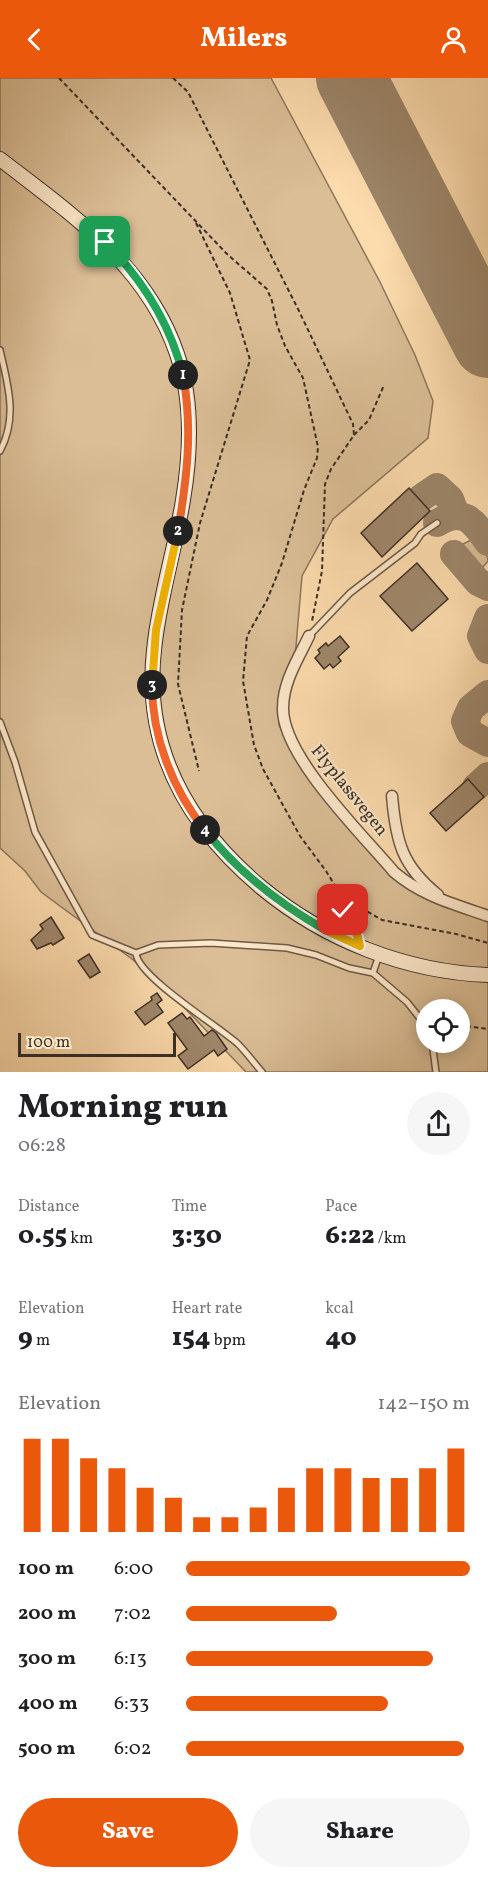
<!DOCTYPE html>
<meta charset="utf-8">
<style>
body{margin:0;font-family:Vollkorn,serif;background:#f6f6f6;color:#202124;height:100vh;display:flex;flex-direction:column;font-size:22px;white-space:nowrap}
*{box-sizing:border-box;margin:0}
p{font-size:20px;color:#757577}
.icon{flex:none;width:33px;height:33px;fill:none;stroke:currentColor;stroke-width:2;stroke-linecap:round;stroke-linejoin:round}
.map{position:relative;height:994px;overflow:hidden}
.side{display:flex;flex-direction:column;background:#fff;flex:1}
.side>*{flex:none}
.tools{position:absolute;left:416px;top:921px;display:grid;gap:12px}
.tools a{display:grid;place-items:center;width:54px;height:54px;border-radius:50%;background:#fff;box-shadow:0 3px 15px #0003;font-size:30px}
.scale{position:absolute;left:18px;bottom:15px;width:158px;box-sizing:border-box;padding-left:6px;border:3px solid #3c2f25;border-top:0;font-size:16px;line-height:21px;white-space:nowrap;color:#3c2f25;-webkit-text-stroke:4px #fde8ca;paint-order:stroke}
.pin{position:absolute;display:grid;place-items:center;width:51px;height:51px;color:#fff;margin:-26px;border-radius:12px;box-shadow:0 3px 9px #0006}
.km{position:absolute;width:30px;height:30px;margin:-15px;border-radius:50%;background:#222;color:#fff;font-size:16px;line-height:30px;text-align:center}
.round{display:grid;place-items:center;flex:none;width:63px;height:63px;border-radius:32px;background:#f6f6f6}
.headline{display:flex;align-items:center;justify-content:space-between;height:102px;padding:0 18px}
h1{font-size:33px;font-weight:800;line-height:45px}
.figures{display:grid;grid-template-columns:repeat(3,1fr);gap:9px;height:102px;padding:6px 18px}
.figures div{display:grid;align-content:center}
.figures b{font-size:26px;font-weight:800}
.figures small{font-size:16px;font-weight:400}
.figures p{font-size:16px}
.chart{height:168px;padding:12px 18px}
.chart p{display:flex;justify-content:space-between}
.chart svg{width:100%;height:108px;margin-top:6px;stroke:#ea580c;stroke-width:6}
.cta{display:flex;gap:12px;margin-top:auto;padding:12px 18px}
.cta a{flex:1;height:69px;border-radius:36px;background:#ea580c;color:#fff;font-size:24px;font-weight:800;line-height:69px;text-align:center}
.cta a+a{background:#f6f6f6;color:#202124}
ul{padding:0 18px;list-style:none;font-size:20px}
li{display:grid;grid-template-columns:96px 72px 1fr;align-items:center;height:45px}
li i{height:15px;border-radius:8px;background:#ea580c}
header{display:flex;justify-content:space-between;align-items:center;height:78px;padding:0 18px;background:#ea580c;color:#fff;font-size:27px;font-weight:800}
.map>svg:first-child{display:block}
.green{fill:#dbbe96;stroke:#8c765e;stroke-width:1.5;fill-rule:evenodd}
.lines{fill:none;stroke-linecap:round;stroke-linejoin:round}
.taxiway{stroke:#9c8569;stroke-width:28}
.runway{stroke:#9c8569;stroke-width:70}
.building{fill:#a0886c;stroke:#3c2f25;stroke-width:1.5}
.lane-casing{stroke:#6c5a47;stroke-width:8}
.street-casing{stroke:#6c5a47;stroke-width:13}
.secondary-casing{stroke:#3c2f25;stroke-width:16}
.path{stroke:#3c2f25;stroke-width:2;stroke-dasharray:4.5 3;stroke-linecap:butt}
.lane{stroke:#fde8ca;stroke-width:5}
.street{stroke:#fde8ca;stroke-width:10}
.secondary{stroke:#fde8ca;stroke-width:14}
.split-1-casing{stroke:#fff;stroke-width:12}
.split-2-casing{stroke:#fff;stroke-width:12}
.split-3-casing{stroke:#fff;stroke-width:12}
.split-4-casing{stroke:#fff;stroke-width:12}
.split-5-casing{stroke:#fff;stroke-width:12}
.split-6-casing{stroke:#fff;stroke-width:12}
.split-1{stroke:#22a559;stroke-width:8}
.split-2{stroke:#f0652b;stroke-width:8}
.split-3{stroke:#f5b400;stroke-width:8}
.split-4{stroke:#f0652b;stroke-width:8}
.split-5{stroke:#22a559;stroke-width:8}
.split-6{stroke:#f5b400;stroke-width:8}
.labels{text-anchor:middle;stroke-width:4.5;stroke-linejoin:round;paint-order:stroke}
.street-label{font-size:18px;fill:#3c2f25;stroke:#fde8ca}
</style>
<header><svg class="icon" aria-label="back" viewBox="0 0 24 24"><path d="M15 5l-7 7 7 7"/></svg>Milers<svg class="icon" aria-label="person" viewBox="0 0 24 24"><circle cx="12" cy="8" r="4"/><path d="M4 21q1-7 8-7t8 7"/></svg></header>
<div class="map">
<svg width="488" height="994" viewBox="0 0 488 994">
<rect width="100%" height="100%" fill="#fcdbad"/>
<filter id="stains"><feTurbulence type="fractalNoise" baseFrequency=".00333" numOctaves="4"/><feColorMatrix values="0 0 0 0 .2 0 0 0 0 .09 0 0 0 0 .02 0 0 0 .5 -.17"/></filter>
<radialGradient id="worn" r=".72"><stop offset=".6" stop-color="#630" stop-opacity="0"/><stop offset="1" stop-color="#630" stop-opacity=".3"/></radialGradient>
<g class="green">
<path d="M0 0H271L380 204 415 277 433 323 428 360 333 441 302 498 295 580 281 607 279 647 301 689 367 766 408 800 488 837V994H246L176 921 132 881 41 814 25 793 0 770ZM426 932H459V964H426Z"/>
<path d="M471 462C478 463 488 475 488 483L482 490 461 467Z"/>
</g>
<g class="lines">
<g class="taxiway">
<polyline points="421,420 437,409 450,421 456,437"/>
<path d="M437 445C463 429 473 442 488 464"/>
<polyline points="454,476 478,504 488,509"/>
<polyline points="488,540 481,558 488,572"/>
<polyline points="488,616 471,630 465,643 470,655 488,665"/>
<polyline points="476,709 488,698"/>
</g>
<polyline class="runway" points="351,0 488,265"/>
</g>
<g class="building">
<polygon points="409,410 430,433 382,479 361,455"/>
<polygon points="417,485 448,521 412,553 380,518"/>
<polygon points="340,558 349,569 338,579 341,583 333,590 330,586 324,591 315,580 320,575 318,572 326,565 328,568"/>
<polygon points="468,701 484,719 446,753 430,735"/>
<polygon points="51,839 64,860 53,867 51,865 37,871 31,862 43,851 40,847"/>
<polygon points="89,876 100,894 90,900 78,883"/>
<polygon points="157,915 162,922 157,926 163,934 145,947 135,934 152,922 151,919"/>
<polygon points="182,935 187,941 190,939 204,958 212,952 216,955 227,971 218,978 214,972 188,991 178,978 187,971 168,945"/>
</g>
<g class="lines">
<defs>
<g id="lane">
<path d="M0 272C8 307 18 340 0 373"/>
<polyline points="309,558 350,515 415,465 421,456 437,445"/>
<polyline points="0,644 15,684 35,754 92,857 136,875 158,867 211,865 287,870 316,877 349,890 373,895 379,877"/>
<path d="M136 875C137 898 218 948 238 966 247 975 254 985 262 994"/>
<polyline points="373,895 407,924 426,948"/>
<polyline points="432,964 436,994"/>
</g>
<g id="street">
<path d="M309 558C298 581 283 604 283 630 282 678 363 757 394 794 422 818 454 826 488 838"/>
<path d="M392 718C396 764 402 788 438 817"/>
</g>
<path id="secondary" d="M0 81C71 136 147 187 177 276 193 322 191 374 183 422 175 472 159 521 154 572 143 671 188 748 262 810 325 862 406 894 488 897"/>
</defs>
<use href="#lane" class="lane-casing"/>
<use href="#street" class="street-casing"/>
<use href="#secondary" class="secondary-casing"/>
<g class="path">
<polyline points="59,0 227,176 267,211 272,223 277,247 285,268 303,300 318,369 317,380 304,412 282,485 267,522 247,558 243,603 254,667 263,691 300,758 326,793 342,819 382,842 456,856 488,865"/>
<polyline points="173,0 188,14 299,233 353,346 354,357 331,391 325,406 322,493 312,543"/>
<polyline points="196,145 230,215 250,282 200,445 182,532 178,606 199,693"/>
<polyline points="354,357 369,342 384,307"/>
<polyline points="342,819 343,832 354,853"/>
<polyline points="459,947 488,951"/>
</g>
<use href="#lane" class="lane"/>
<use href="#street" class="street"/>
<use href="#secondary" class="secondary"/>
</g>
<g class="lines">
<defs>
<path id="split-1" d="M105 164C143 202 170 245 183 297"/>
<path id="split-2" d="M178 453C187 400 193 351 183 297"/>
<polyline id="split-3" points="152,607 156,552 178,453"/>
<path id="split-4" d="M152 607C152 659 173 712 205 752"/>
<path id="split-5" d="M205 752C237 793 280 826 325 852"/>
<polyline id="split-6" points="325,852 360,868 358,859 343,832"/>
</defs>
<use href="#split-1" class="split-1-casing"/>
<use href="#split-2" class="split-2-casing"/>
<use href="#split-3" class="split-3-casing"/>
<use href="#split-4" class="split-4-casing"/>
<use href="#split-5" class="split-5-casing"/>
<use href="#split-6" class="split-6-casing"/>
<use href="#split-1" class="split-1"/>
<use href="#split-2" class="split-2"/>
<use href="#split-3" class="split-3"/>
<use href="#split-4" class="split-4"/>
<use href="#split-5" class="split-5"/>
<use href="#split-6" class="split-6"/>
</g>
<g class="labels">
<g class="street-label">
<text transform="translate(350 712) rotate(51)" y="6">Flyplassvegen</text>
</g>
</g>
<rect width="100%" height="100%" filter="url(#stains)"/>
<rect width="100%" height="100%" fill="url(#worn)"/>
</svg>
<div class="tools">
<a><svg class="icon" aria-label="locate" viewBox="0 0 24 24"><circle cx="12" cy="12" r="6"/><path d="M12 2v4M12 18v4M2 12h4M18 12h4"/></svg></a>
</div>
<div class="scale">100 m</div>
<div class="pin" style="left:105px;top:164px;background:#1e9e55"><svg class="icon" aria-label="arrive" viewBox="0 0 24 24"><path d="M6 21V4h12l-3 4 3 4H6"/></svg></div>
<div class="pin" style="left:343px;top:832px;background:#d93025"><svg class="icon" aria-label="check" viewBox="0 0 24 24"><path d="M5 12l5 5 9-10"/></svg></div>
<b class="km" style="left:183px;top:297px">1</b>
<b class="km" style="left:178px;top:453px">2</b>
<b class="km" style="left:152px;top:607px">3</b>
<b class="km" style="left:205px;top:752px">4</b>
</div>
<section class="side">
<div class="headline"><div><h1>Morning run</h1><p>06:28</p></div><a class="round"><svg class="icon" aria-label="share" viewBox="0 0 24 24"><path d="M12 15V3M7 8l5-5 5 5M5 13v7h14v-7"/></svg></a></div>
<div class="figures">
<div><p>Distance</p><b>0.55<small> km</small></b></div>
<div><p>Time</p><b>3:30</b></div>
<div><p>Pace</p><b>6:22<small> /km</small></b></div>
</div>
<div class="figures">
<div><p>Elevation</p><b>9<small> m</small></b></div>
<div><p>Heart rate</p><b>154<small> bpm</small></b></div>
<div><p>kcal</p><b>40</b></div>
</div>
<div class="chart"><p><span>Elevation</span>142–150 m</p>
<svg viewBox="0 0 160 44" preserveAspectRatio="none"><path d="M5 44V6M15 44V6M25 44V14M35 44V18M45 44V26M55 44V30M65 44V38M75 44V38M85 44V34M95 44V26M105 44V18M115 44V18M125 44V22M135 44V22M145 44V18M155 44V10"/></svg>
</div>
<ul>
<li><b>100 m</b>6:00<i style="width:100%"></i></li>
<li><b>200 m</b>7:02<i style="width:53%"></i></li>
<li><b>300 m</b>6:13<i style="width:87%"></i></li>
<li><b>400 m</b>6:33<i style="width:71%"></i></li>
<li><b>500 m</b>6:02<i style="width:98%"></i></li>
</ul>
<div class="cta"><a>Save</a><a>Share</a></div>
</section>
